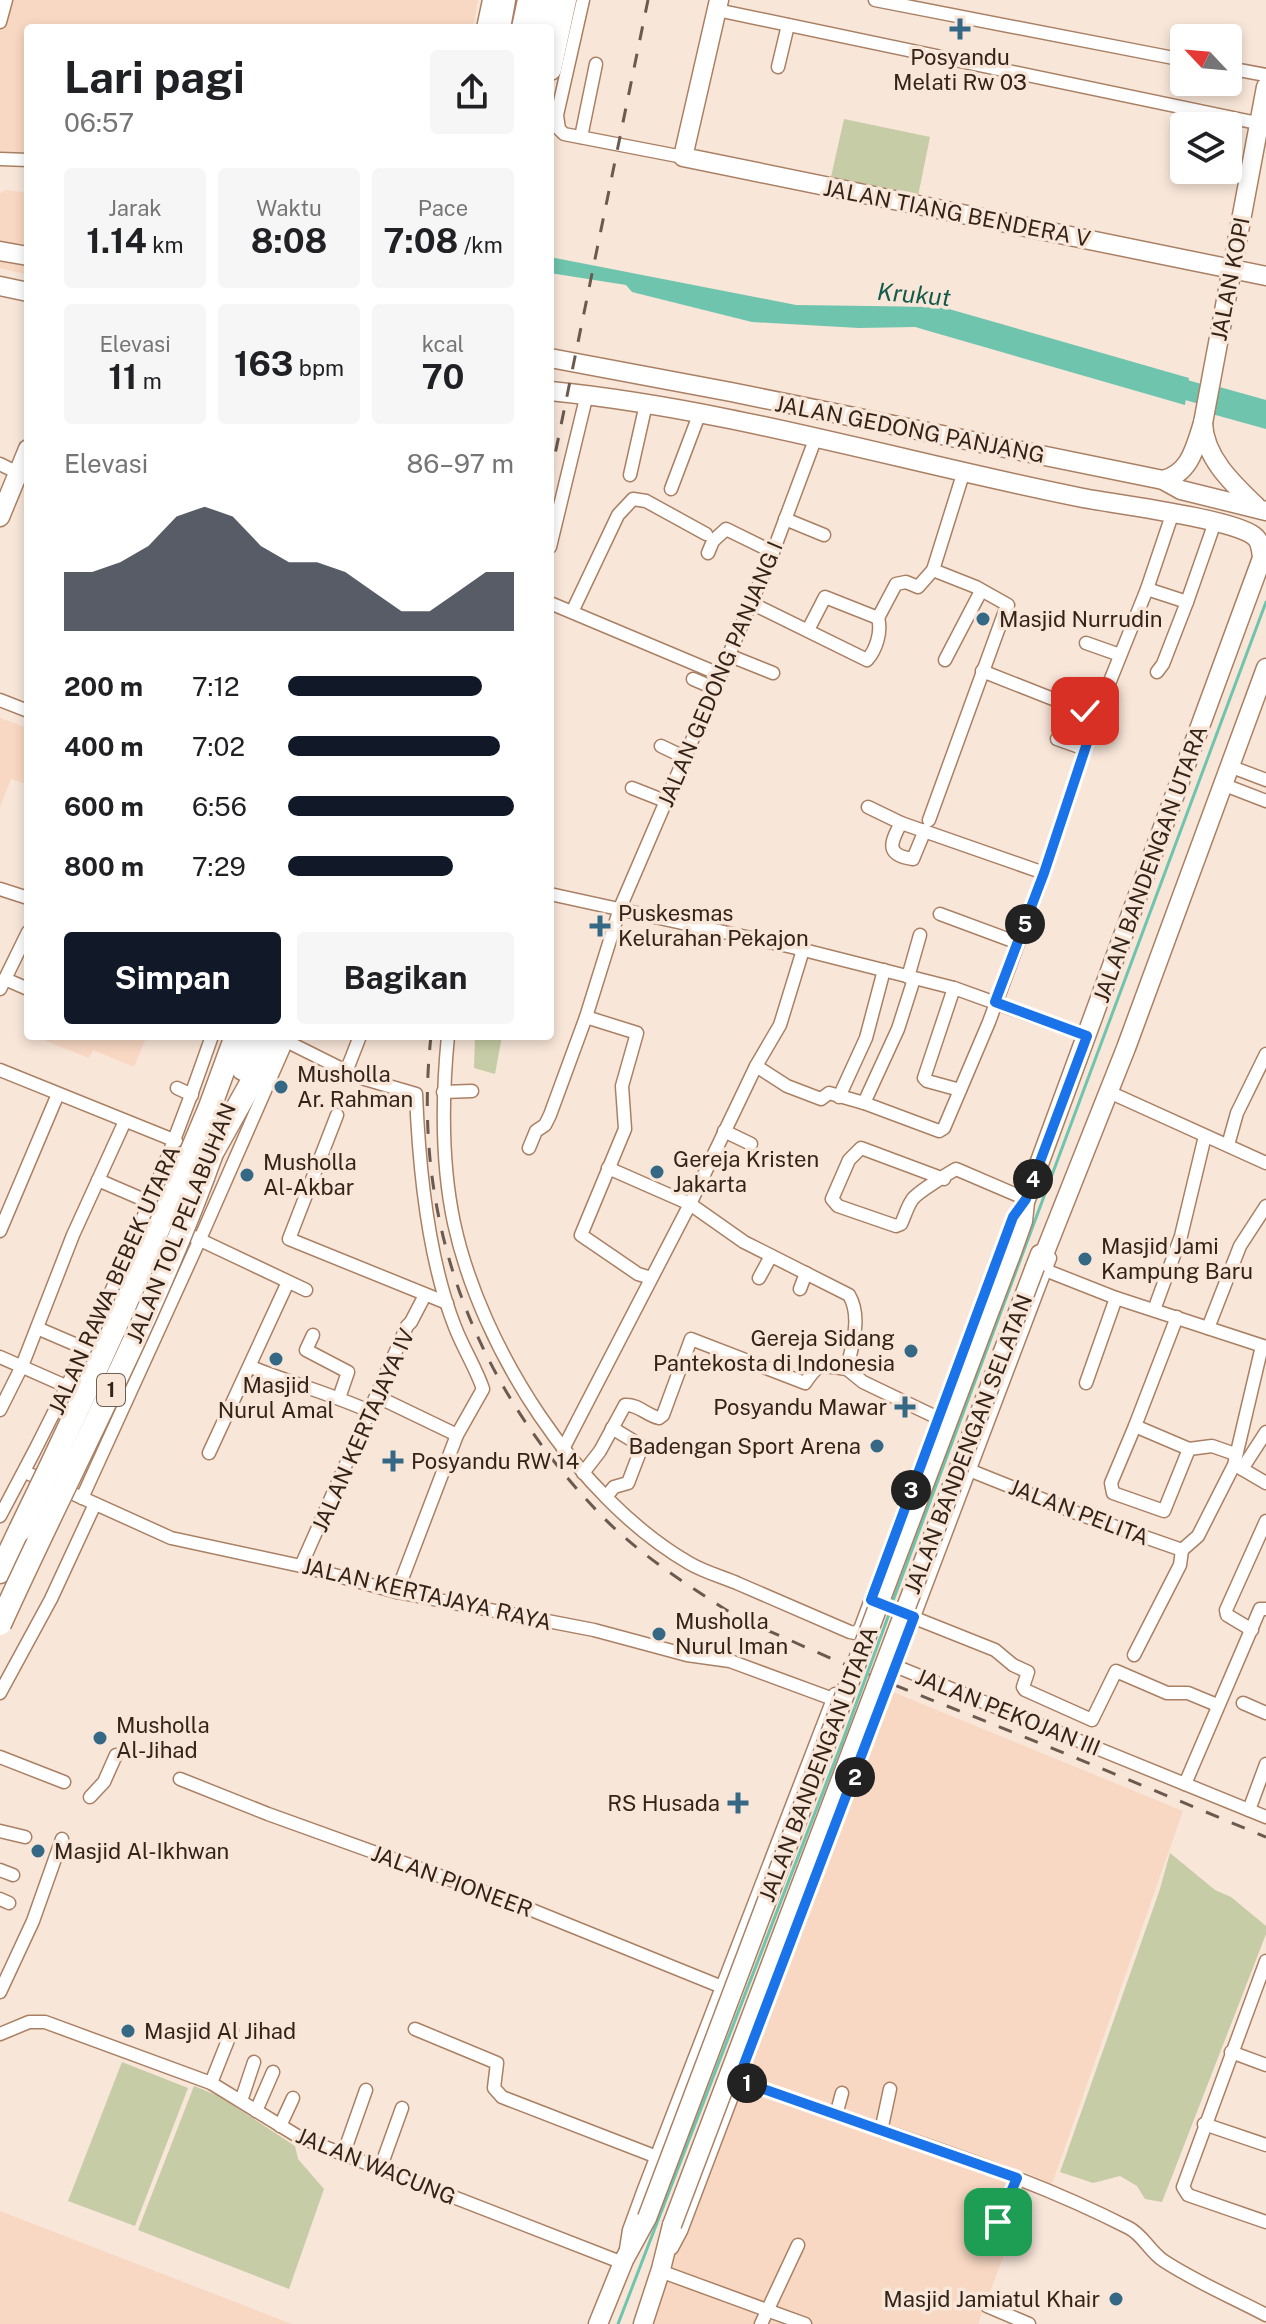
<!DOCTYPE html>
<html lang="id">
<meta charset="utf-8">
<style>
body{margin:0;font-family:"Public Sans",sans-serif;background:#f6f6f6;color:#202124;height:100vh;display:flex;flex-direction:column;font-size:30px;white-space:nowrap}
*{box-sizing:border-box;margin:0}
p{font-size:26px;color:#757577}
.icon{flex:none;width:44px;height:44px;fill:none;stroke:currentColor;stroke-width:2;stroke-linecap:round;stroke-linejoin:round}
.map{position:relative;flex:1;overflow:hidden}
.side{position:absolute;left:24px;top:24px;width:530px;height:1016px;display:flex;flex-direction:column;background:#fff;border-radius:8px;box-shadow:0 4px 12px #0003}
.side>*{flex:none}
.needle{width:52px;rotate:296deg}
.tools{position:absolute;left:1170px;top:24px;display:grid;gap:16px}
.tools a{display:grid;place-items:center;width:72px;height:72px;border-radius:8px;background:#fff;box-shadow:0 4px 12px #0003;font-size:40px}
.pin{position:absolute;display:grid;place-items:center;width:68px;height:68px;color:#fff;margin:-34px;border-radius:16px;box-shadow:0 4px 12px #0006}
.km{position:absolute;width:40px;height:40px;margin:-20px;border-radius:50%;background:#222;color:#fff;font-size:22px;line-height:40px;text-align:center}
.round{display:grid;place-items:center;flex:none;width:84px;height:84px;border-radius:8px;background:#f6f6f6}
.summary{display:flex;align-items:center;justify-content:space-between;height:136px;padding:0 40px}
h1{font-size:44px;font-weight:700;line-height:60px}
.figures{display:grid;grid-template-columns:repeat(3,1fr);gap:12px;height:136px;padding:8px 40px}
.figures div{display:grid;align-content:center;border-radius:8px;background:#f6f6f6;text-align:center}
.figures b{font-size:34px;font-weight:700}
.figures small{font-size:22px;font-weight:400}
.figures p{font-size:22px}
.chart{height:224px;padding:16px 40px}
.chart p{display:flex;justify-content:space-between}
.chart svg{width:100%;height:144px;margin-top:8px;fill:#111827;opacity:.7}
.cta{display:flex;gap:16px;margin-top:auto;padding:16px 40px}
.cta a{flex:1;height:92px;border-radius:8px;background:#111827;color:#fff;font-size:32px;font-weight:700;line-height:92px;text-align:center}
.cta a+a{background:#f6f6f6;color:#202124}
ul{padding:0 40px;list-style:none;font-size:26px}
li{display:grid;grid-template-columns:128px 96px 1fr;align-items:center;height:60px}
li i{height:20px;border-radius:10px;background:#111827}
.map>svg:first-child{display:block}
.built{fill:#f8d8c3}
.green{fill:#c6cca5}
.water{fill:#6fc4ae}
.lines{fill:none;stroke-linecap:round;stroke-linejoin:round}
.stream{stroke:#6fc4ae;stroke-width:3}
.river{stroke:#6fc4ae;stroke-width:20}
.street-casing{stroke:#aa8064;stroke-width:15}
.secondary-casing{stroke:#aa8064;stroke-width:21}
.highway-casing{stroke:#aa8064;stroke-width:25}
.street{stroke:#fff;stroke-width:12}
.secondary{stroke:#fff;stroke-width:18}
.highway{stroke:#fff;stroke-width:22}
.rail{stroke:#6b5a4f;stroke-width:3;stroke-dasharray:14 14;stroke-linecap:butt}
.secondary-bridge-casing{stroke:#aa8064;stroke-width:21;stroke-linecap:butt}
.highway-bridge-casing{stroke:#aa8064;stroke-width:25;stroke-linecap:butt}
.secondary-bridge{stroke:#fff;stroke-width:18}
.highway-bridge{stroke:#fff;stroke-width:22}
.route-casing{stroke:#fff;stroke-width:16}
.route{stroke:#1a73e8;stroke-width:10}
.poi-dot{fill:#346884;stroke:#f8e6d9;stroke-width:3}
.labels{text-anchor:middle;stroke-width:7;stroke-linejoin:round;paint-order:stroke}
.shield{fill:#f8e6d9;stroke:#6f5e52;stroke-width:2}
.shield-label{font-size:20px;font-weight:bold;fill:#342318}
.poi-label{font-size:22px;fill:#342318;stroke:#f8e6d9;text-anchor:start}
.street-label{font-size:22px;fill:#342318;stroke:#f8e6d9}
.water-label{font-size:24px;font-style:italic;fill:#145a4b;stroke:#f8e6d9}
</style>
<div class="map">
<svg width="1266" height="2324" viewBox="0 0 1266 2324">
<rect width="100%" height="100%" fill="#f8e6d9"/>
<g class="built">
<polygon points="6,0 478,0 473,28 28,28 28,156 0,151 0,21"/>
<polygon points="6,190 28,193 28,275 0,268 0,193"/>
<polygon points="0,718 28,728 28,771 24,783 11,779 0,807"/>
<polygon points="147,1036 134,1067 93,1050 89,1058 36,1037"/>
<polygon points="883,1688 1183,1811 1052,2184 1011,2166 1033,2178 978,2324 648,2324"/>
<polygon points="0,2211 292,2324 0,2324"/>
</g>
<g class="green">
<polygon points="844,119 930,137 918,196 831,177"/>
<polygon points="475,1036 502,1036 495,1074 474,1068"/>
<polygon points="1170,1853 1215,1890 1231,1897 1266,1926 1266,1934 1162,2202 1145,2199 1137,2186 1120,2176 1093,2183 1060,2172 1159,1892"/>
<polygon points="122,2062 188,2088 135,2226 68,2201"/>
<polygon points="194,2086 219,2096 295,2146 298,2159 324,2189 289,2289 138,2230"/>
</g>
<g class="water">
<polygon points="550,257 796,305 942,307 1189,378 1185,405 915,327 859,328 752,322 632,292 626,285 550,273"/>
<polygon points="1216,386 1266,400 1266,429 1212,414"/>
</g>
<g class="lines">
<g class="stream">
<polyline points="891,1606 1266,602"/>
<polyline points="618,2324 843,1740 889,1614"/>
</g>
<polyline class="river" points="1162,383 1266,413"/>
<defs>
<g id="street">
<polyline points="583,0 557,115 559,129 564,134 683,157"/>
<polyline points="875,0 1184,60"/>
<polyline points="717,10 1266,125"/>
<polyline points="0,22 6,0"/>
<polyline points="483,28 489,0"/>
<polyline points="778,67 788,25"/>
<polyline points="1228,68 1266,75"/>
<polyline points="581,137 596,64"/>
<polyline points="0,159 28,160"/>
<polyline points="0,464 18,473"/>
<polyline points="630,475 646,404"/>
<polyline points="671,489 699,415"/>
<polyline points="785,519 824,535"/>
<polyline points="550,547 587,394"/>
<polyline points="708,553 713,541 726,529 773,552"/>
<polyline points="933,570 976,587 1008,605"/>
<polyline points="1147,589 1187,602 1163,664 1157,672"/>
<polyline points="1187,602 1215,522"/>
<polyline points="550,603 719,674"/>
<path d="M751 603 867 660C876 650 882 632 878 618"/>
<polyline points="572,612 618,515 633,499 646,501 706,534"/>
<polyline points="808,630 825,597 878,618 896,584 906,582 918,587 933,570 964,471"/>
<polyline points="1086,643 1120,655"/>
<polyline points="728,655 773,673"/>
<polyline points="945,660 981,591"/>
<polyline points="982,671 1096,716"/>
<polyline points="693,679 714,688"/>
<polyline points="0,700 28,711"/>
<polyline points="1057,739 1085,749"/>
<polyline points="661,746 684,757"/>
<polyline points="1229,766 1266,780"/>
<polyline points="1222,784 1266,801"/>
<polyline points="632,788 665,801"/>
<polyline points="868,807 901,823 1044,873"/>
<polyline points="929,820 1005,611"/>
<path d="M901 823C891 842 884 855 913 859L925 830"/>
<polyline points="0,889 28,898"/>
<polyline points="550,894 792,947 954,988 1087,1036"/>
<polyline points="940,914 1018,943"/>
<polyline points="908,977 920,935"/>
<polyline points="5,979 28,989"/>
<polyline points="954,988 924,1078 927,1081 960,1090"/>
<polyline points="0,989 28,932"/>
<polyline points="586,1017 637,1033 622,1086 625,1129 581,1235 638,1274 651,1278"/>
<path d="M276 1036 358 1077 416 1094C419 1167 428 1259 455 1327 463 1348 476 1368 483 1389L457 1435 397 1592"/>
<path d="M448 1036C442 1097 441 1162 454 1223 481 1348 577 1498 689 1563 704 1572 723 1577 739 1584 776 1600 813 1616 850 1632L855 1633 860 1629 1013 1217 1023 1204"/>
<polyline points="756,1066 787,1086 821,1099 829,1093 864,1103 939,1131 944,1128 989,1022 1044,873 1096,716 1147,589 1172,515"/>
<polyline points="0,1070 176,1141"/>
<polyline points="346,1072 360,1036"/>
<polyline points="177,1088 192,1095"/>
<polyline points="443,1092 472,1091"/>
<polyline points="1109,1092 1266,1163"/>
<polyline points="839,1097 866,1038 884,970"/>
<polyline points="864,1103 898,1029 914,979"/>
<polyline points="337,1115 289,1239 447,1303"/>
<polyline points="724,1131 751,1144"/>
<polyline points="1228,1145 1237,1113 1266,1054"/>
<polyline points="529,1148 536,1131 545,1125 550,1115 586,1017 620,908 773,552 816,437"/>
<path d="M608 1168 690 1204 744 1242 849 1295C862 1317 852 1345 847 1369L863 1382 938 1418"/>
<path d="M944 1179 861 1148 849 1160 832 1199 838 1206 896 1226 901 1224C905 1216 907 1207 912 1200 916 1193 949 1173 956 1169L1026 1199"/>
<polyline points="98,1180 149,1202"/>
<polyline points="0,1231 58,1094"/>
<polyline points="194,1237 306,1290"/>
<polyline points="1045,1270 1116,1298 1266,1347"/>
<polyline points="759,1278 771,1256"/>
<polyline points="800,1289 806,1273"/>
<polyline points="1154,1310 1181,1236 1205,1136"/>
<polyline points="1177,1317 1135,1426 1189,1449 1212,1446 1235,1454"/>
<polyline points="37,1328 86,1349"/>
<polyline points="1208,1328 1240,1246 1266,1206"/>
<polyline points="313,1335 306,1350 348,1372 339,1398"/>
<polyline points="0,1357 68,1387"/>
<path d="M251 1367C290 1383 332 1394 371 1412"/>
<polyline points="1086,1383 1116,1298"/>
<polyline points="378,1397 457,1435"/>
<polyline points="0,1410 22,1366 73,1235 125,1121"/>
<polyline points="1135,1426 1111,1483 1113,1493 1164,1511 1189,1449"/>
<polyline points="563,1449 690,1204 756,1066 780,1025 803,950"/>
<polyline points="209,1453 288,1282"/>
<polyline points="1237,1466 1266,1483"/>
<polyline points="1242,1469 1266,1432"/>
<polyline points="969,1470 1079,1514 1182,1550 1198,1536 1234,1465 1262,1346"/>
<polyline points="25,1472 171,1538 301,1566 397,1592 594,1630 687,1655 730,1661 833,1699"/>
<path d="M583 1473 600 1451 625 1405C638 1404 646 1415 659 1418L663 1415 691 1339 805 1383C820 1361 820 1366 847 1369"/>
<polyline points="606,1497 614,1487 628,1483 641,1449 640,1445 612,1428"/>
<polyline points="82,1498 200,1239 289,1036"/>
<path d="M0 1516C84 1362 155 1202 212 1036"/>
<polyline points="301,1566 407,1326 411,1322 425,1295"/>
<polyline points="872,1601 995,1650 1013,1665 1028,1672 1023,1687 1025,1690 1092,1720 1116,1671 1167,1693 1188,1693 1217,1705"/>
<polyline points="1252,1630 1227,1615 1226,1610 1266,1521"/>
<polyline points="1134,1655 1180,1565 1182,1550"/>
<polyline points="895,1666 1266,1817"/>
<polyline points="0,1693 51,1599 95,1504"/>
<polyline points="1243,1703 1266,1713"/>
<polyline points="0,1757 64,1782"/>
<polyline points="180,1779 268,1814 512,1902 722,1987"/>
<polyline points="1185,1784 1260,1609 1266,1609"/>
<polyline points="90,1797 104,1782 116,1755"/>
<polyline points="1249,1810 1266,1764"/>
<polyline points="0,1831 25,1837"/>
<polyline points="0,1870 13,1875"/>
<polyline points="0,1899 9,1903"/>
<polyline points="1266,1961 1183,2187 1188,2195 1266,2222"/>
<polyline points="0,1992 33,1921 62,1839"/>
<polyline points="415,2029 497,2063 494,2088 502,2097 657,2157"/>
<polyline points="0,2034 29,2022 45,2022 211,2083 299,2137 623,2263"/>
<polyline points="1231,2052 1266,2065"/>
<path d="M738 2080C868 2129 1005 2164 1129 2228 1143 2235 1150 2252 1164 2261 1196 2282 1232 2297 1266 2315"/>
<polyline points="211,2083 232,2030"/>
<polyline points="241,2101 254,2062"/>
<polyline points="256,2111 273,2072"/>
<polyline points="836,2115 842,2093"/>
<polyline points="1204,2124 1266,2145"/>
<polyline points="280,2126 293,2098"/>
<polyline points="881,2131 890,2089"/>
<polyline points="343,2155 366,2090"/>
<polyline points="380,2169 402,2108"/>
<polyline points="993,2234 1017,2178"/>
<polyline points="672,2248 681,2231 1050,1258 1045,1252"/>
<polyline points="626,2249 629,2230 644,2189 835,1694"/>
<polyline points="660,2271 805,2324"/>
<polyline points="987,2306 1029,2324"/>
<polyline points="761,2324 798,2245"/>
</g>
<g id="secondary">
<polyline points="719,0 683,157 1266,276"/>
<polyline points="0,251 28,256"/>
<polyline points="0,286 28,292"/>
<polyline points="550,358 731,392 1163,480 1181,490 1266,511"/>
<path d="M550 391C731 409 906 463 1083 498 1116 504 1233 519 1254 536 1261 541 1261 550 1262 558L1025 1202 1023 1221 1012 1252"/>
<path d="M1203 423C1204 457 1233 484 1256 506"/>
<path d="M1163 480C1190 473 1195 448 1203 423L1266 87"/>
<polyline points="0,517 28,449"/>
<polyline points="1035,1267 1040,1254 1045,1252 1126,1048 1266,668"/>
<polyline points="598,2324 624,2260 647,2218"/>
<polyline points="643,2324 661,2269 672,2225"/>
</g>
<g id="highway">
<polyline points="499,28 504,0"/>
<polyline points="523,28 529,0"/>
<polyline points="542,28 548,0"/>
<polyline points="550,69 565,0"/>
<polyline points="243,1069 255,1036"/>
<polyline points="210,1107 236,1036"/>
<polyline points="212,1153 249,1087 273,1036"/>
<polyline points="0,1572 20,1530"/>
</g>
</defs>
<use href="#street" class="street-casing"/>
<use href="#secondary" class="secondary-casing"/>
<use href="#highway" class="highway-casing"/>
<use href="#street" class="street"/>
<use href="#secondary" class="secondary"/>
<use href="#highway" class="highway"/>
<g class="rail">
<polyline points="550,479 648,0"/>
<path d="M431 1036C411 1218 473 1382 599 1513 633 1549 678 1579 720 1606 742 1621 770 1631 794 1642 845 1665 896 1686 947 1706 1054 1748 1160 1793 1266 1837"/>
</g>
<defs>
<g id="secondary-bridge">
<polyline points="647,2218 1012,1252"/>
<polyline points="672,2225 1035,1267"/>
</g>
<g id="highway-bridge">
<path d="M20 1530C88 1391 151 1250 210 1107"/>
<path d="M0 1624C71 1467 154 1315 212 1153"/>
</g>
</defs>
<use href="#secondary-bridge" class="secondary-bridge-casing"/>
<use href="#highway-bridge" class="highway-bridge-casing"/>
<use href="#secondary-bridge" class="secondary-bridge"/>
<use href="#highway-bridge" class="highway-bridge"/>
</g>
<g class="lines">
<defs>
<polyline id="route" points="998,2222 1017,2178 738,2080 914,1617 871,1600 1013,1217 1026,1199 1087,1036 995,1002 1044,873 1096,716 1085,711"/>
</defs>
<use href="#route" class="route-casing"/>
<use href="#route" class="route"/>
</g>
<g class="poi-dot">
<path d="M956 17h8v8h8v8h-8v8h-8v-8h-8v-8h8z"/>
<circle cx="983" cy="619" r="8"/>
<path d="M596 914h8v8h8v8h-8v8h-8v-8h-8v-8h8z"/>
<circle cx="281" cy="1087" r="8"/>
<circle cx="657" cy="1172" r="8"/>
<circle cx="247" cy="1175" r="8"/>
<circle cx="1085" cy="1259" r="8"/>
<circle cx="911" cy="1351" r="8"/>
<circle cx="276" cy="1359" r="8"/>
<path d="M901 1395h8v8h8v8h-8v8h-8v-8h-8v-8h8z"/>
<circle cx="877" cy="1446" r="8"/>
<path d="M389 1449h8v8h8v8h-8v8h-8v-8h-8v-8h8z"/>
<circle cx="659" cy="1634" r="8"/>
<circle cx="100" cy="1738" r="8"/>
<path d="M734 1791h8v8h8v8h-8v8h-8v-8h-8v-8h8z"/>
<circle cx="38" cy="1851" r="8"/>
<circle cx="128" cy="2031" r="8"/>
<circle cx="1116" cy="2299" r="8"/>
</g>
<g class="labels">
<rect class="shield" x="97" y="1374" width="28" height="32" rx="6"/>
<g class="shield-label">
<text x="111" y="1397">1</text>
</g>
<g class="poi-label">
<text x="960" y="65" text-anchor="middle">Posyandu<tspan x="960" dy="25">Melati Rw 03</tspan></text>
<text x="999" y="627">Masjid Nurrudin</text>
<text x="618" y="921">Puskesmas<tspan x="618" dy="25">Kelurahan Pekajon</tspan></text>
<text x="297" y="1082">Musholla<tspan x="297" dy="25">Ar. Rahman</tspan></text>
<text x="673" y="1167">Gereja Kristen<tspan x="673" dy="25">Jakarta</tspan></text>
<text x="263" y="1170">Musholla<tspan x="263" dy="25">Al-Akbar</tspan></text>
<text x="1101" y="1254">Masjid Jami<tspan x="1101" dy="25">Kampung Baru</tspan></text>
<text x="895" y="1346" text-anchor="end">Gereja Sidang<tspan x="895" dy="25">Pantekosta di Indonesia</tspan></text>
<text x="276" y="1393" text-anchor="middle">Masjid<tspan x="276" dy="25">Nurul Amal</tspan></text>
<text x="887" y="1415" text-anchor="end">Posyandu Mawar</text>
<text x="861" y="1454" text-anchor="end">Badengan Sport Arena</text>
<text x="411" y="1469">Posyandu RW 14</text>
<text x="675" y="1629">Musholla<tspan x="675" dy="25">Nurul Iman</tspan></text>
<text x="116" y="1733">Musholla<tspan x="116" dy="25">Al-Jihad</tspan></text>
<text x="720" y="1811" text-anchor="end">RS Husada</text>
<text x="54" y="1859">Masjid Al-Ikhwan</text>
<text x="144" y="2039">Masjid Al Jihad</text>
<text x="1100" y="2307" text-anchor="end">Masjid Jamiatul Khair</text>
</g>
<g class="street-label">
<text transform="translate(957 213) rotate(11)" y="8">JALAN TIANG BENDERA V</text>
<text transform="translate(1230 279) rotate(-79)" y="8">JALAN KOPI</text>
<text transform="translate(910 429) rotate(11)" y="8">JALAN GEDONG PANJANG</text>
<text transform="translate(720 674) rotate(-67)" y="8">JALAN GEDONG PANJANG I</text>
<text transform="translate(1150 864) rotate(-70)" y="8">JALAN BANDENGAN UTARA</text>
<text transform="translate(181 1223) rotate(-68)" y="8">JALAN TOL PELABUHAN</text>
<text transform="translate(114 1280) rotate(-66)" y="8">JALAN RAWA BEBEK UTARA</text>
<text transform="translate(363 1430) rotate(-66)" y="8">JALAN KERTAJAYA IV</text>
<text transform="translate(968 1444) rotate(-69)" y="8">JALAN BANDENGAN SELATAN</text>
<text transform="translate(1079 1512) rotate(21)" y="8">JALAN PELITA</text>
<text transform="translate(427 1594) rotate(13)" y="8">JALAN KERTAJAYA RAYA</text>
<text transform="translate(1008 1712) rotate(22)" y="8">JALAN PEKOJAN III</text>
<text transform="translate(818 1764) rotate(-69)" y="8">JALAN BANDENGAN UTARA</text>
<text transform="translate(452 1881) rotate(20)" y="8">JALAN PIONEER</text>
<text transform="translate(376 2166) rotate(22)" y="8">JALAN WACUNG</text>
</g>
<g class="water-label">
<text transform="translate(914 295) rotate(5)" y="8">Krukut</text>
</g>
</g>
</svg>
<div class="tools">
<a><svg class="needle" viewBox="-14 -14 28 28"><path d="M0-13l5 13h-10z" fill="#e53935"/><path d="M0 13l5-13h-10z" fill="#757577"/></svg></a>
<a><svg class="icon" aria-label="layers" viewBox="0 0 24 24"><path d="M12 4l9 5-9 5-9-5zM3 14l9 5 9-5"/></svg></a>
</div>
<div class="pin" style="left:998px;top:2222px;background:#1e9e55"><svg class="icon" aria-label="arrive" viewBox="0 0 24 24"><path d="M6 21V4h12l-3 4 3 4H6"/></svg></div>
<div class="pin" style="left:1085px;top:711px;background:#d93025"><svg class="icon" aria-label="check" viewBox="0 0 24 24"><path d="M5 12l5 5 9-10"/></svg></div>
<b class="km" style="left:747px;top:2083px">1</b>
<b class="km" style="left:855px;top:1777px">2</b>
<b class="km" style="left:911px;top:1490px">3</b>
<b class="km" style="left:1033px;top:1179px">4</b>
<b class="km" style="left:1025px;top:924px">5</b>
<section class="side">
<div class="summary"><div><h1>Lari pagi</h1><p>06:57</p></div><a class="round"><svg class="icon" aria-label="share" viewBox="0 0 24 24"><path d="M12 15V3M7 8l5-5 5 5M5 13v7h14v-7"/></svg></a></div>
<div class="figures">
<div><p>Jarak</p><b>1.14<small> km</small></b></div>
<div><p>Waktu</p><b>8:08</b></div>
<div><p>Pace</p><b>7:08<small> /km</small></b></div>
</div>
<div class="figures">
<div><p>Elevasi</p><b>11<small> m</small></b></div>
<div><b>163<small> bpm</small></b></div>
<div><p>kcal</p><b>70</b></div>
</div>
<div class="chart"><p><span>Elevasi</span>86–97 m</p>
<svg viewBox="0 0 160 44" preserveAspectRatio="none"><path d="M0 44V26L10 26L20 23L30 18L40 9L50 6L60 9L70 18L80 23L90 23L100 26L110 32L120 38L130 38L140 32L150 26L160 26V44z"/></svg>
</div>
<ul>
<li><b>200 m</b>7:12<i style="width:86%"></i></li>
<li><b>400 m</b>7:02<i style="width:94%"></i></li>
<li><b>600 m</b>6:56<i style="width:100%"></i></li>
<li><b>800 m</b>7:29<i style="width:73%"></i></li>
</ul>
<div class="cta"><a>Simpan</a><a>Bagikan</a></div>
</section>
</div>
